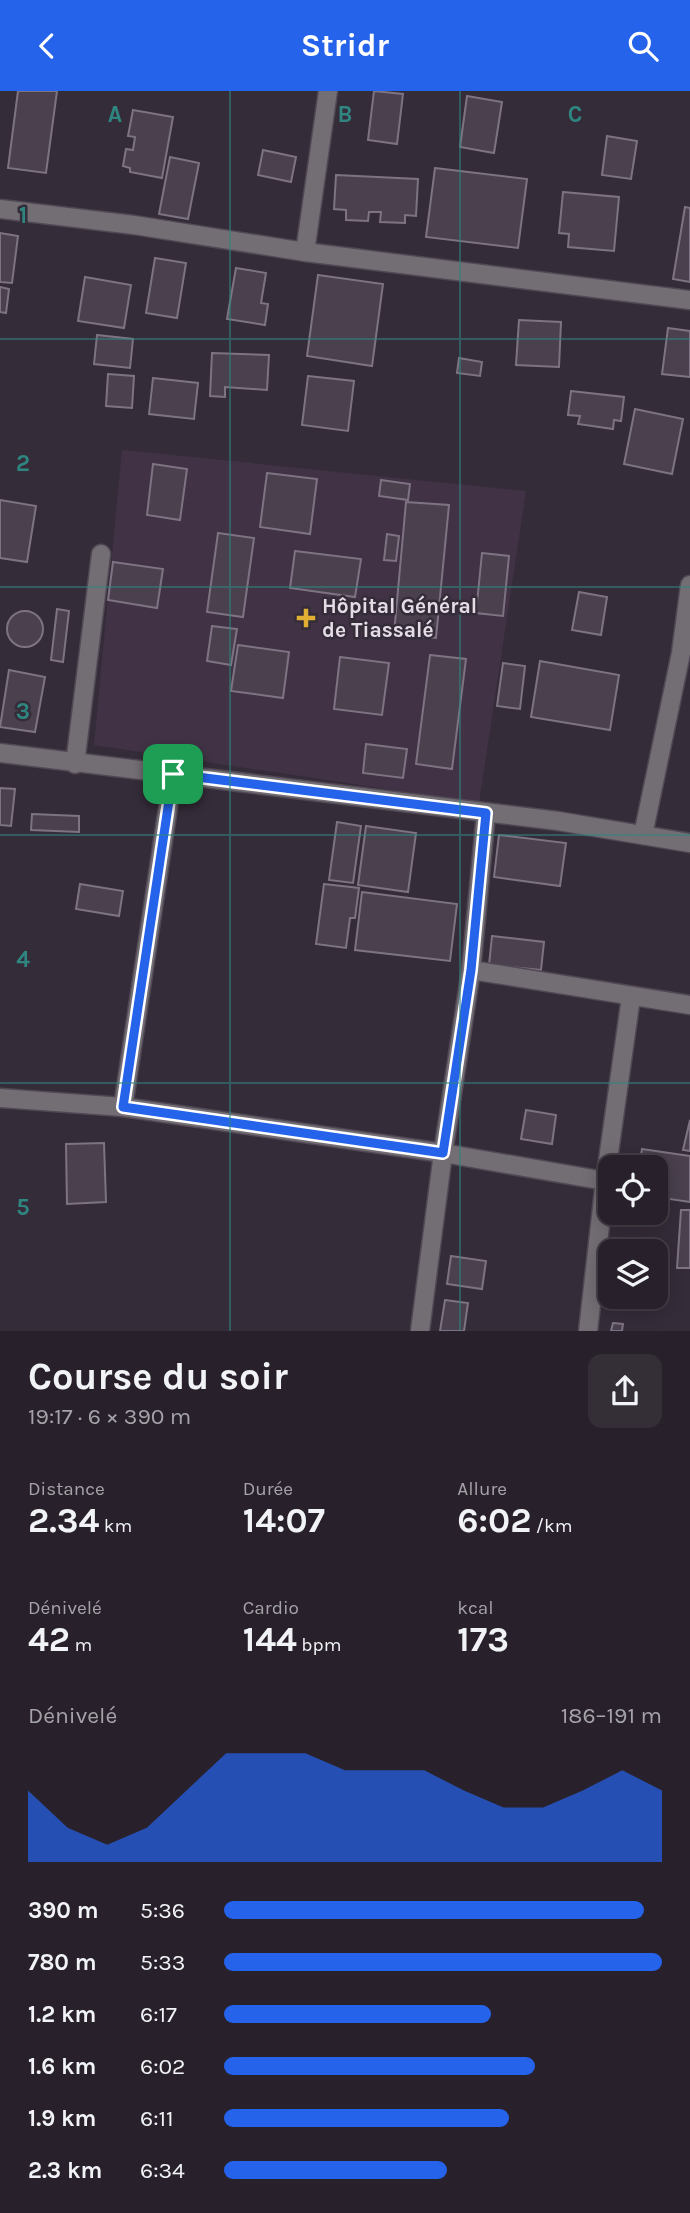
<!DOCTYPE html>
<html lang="fr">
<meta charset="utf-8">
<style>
body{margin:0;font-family:Karla,sans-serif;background:#342e37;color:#f1f3f6;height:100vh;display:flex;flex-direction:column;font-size:26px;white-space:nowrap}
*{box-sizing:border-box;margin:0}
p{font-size:23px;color:#a5a3a9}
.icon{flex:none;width:38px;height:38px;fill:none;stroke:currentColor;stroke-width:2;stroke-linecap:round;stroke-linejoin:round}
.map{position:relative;height:1240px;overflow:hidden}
.panel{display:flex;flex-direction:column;background:#28212b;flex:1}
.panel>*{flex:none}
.controls{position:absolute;left:598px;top:1064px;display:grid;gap:14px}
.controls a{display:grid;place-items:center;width:70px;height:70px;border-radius:14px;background:#28212b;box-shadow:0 4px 18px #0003,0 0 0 2px #443e47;font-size:35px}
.pin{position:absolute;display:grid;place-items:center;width:60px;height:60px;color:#fff;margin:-30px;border-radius:14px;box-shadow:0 4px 10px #0006}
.round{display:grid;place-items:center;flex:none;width:74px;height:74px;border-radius:14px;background:#342e37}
.overview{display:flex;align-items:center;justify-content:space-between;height:119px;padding:0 28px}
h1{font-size:38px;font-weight:700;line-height:52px}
.stats{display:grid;grid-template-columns:repeat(3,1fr);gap:10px;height:119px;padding:7px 28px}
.stats div{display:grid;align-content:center}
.stats b{font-size:35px;font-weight:700}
.stats small{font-size:19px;font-weight:400}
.stats p{font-size:19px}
.chart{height:196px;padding:14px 28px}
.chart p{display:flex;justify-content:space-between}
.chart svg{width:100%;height:126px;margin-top:7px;fill:#2563eb;opacity:.7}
ul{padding:0 28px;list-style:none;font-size:23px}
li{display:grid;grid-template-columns:112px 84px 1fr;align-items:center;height:52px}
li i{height:18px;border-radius:9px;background:#2563eb}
header{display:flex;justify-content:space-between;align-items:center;height:91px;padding:0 28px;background:#2563eb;color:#fff;font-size:32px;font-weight:700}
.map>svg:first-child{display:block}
.built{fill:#413345}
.building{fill:#4a404e;stroke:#7e7382;stroke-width:2}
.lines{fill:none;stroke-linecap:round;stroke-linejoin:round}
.minor-casing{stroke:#514855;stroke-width:21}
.minor{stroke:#736e74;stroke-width:18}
.route-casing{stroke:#fff;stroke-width:14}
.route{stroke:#2563eb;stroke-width:9}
.grid{fill:none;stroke:#2f8580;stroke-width:2;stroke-opacity:0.55}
.poi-dot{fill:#e1af34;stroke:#352c39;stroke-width:2.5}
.labels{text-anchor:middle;stroke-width:5;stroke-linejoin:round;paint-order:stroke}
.poi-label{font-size:21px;font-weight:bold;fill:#e4dde6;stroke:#352c39;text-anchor:start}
.grid-label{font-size:23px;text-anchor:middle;font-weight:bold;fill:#2f8580;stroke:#352c39;stroke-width:5;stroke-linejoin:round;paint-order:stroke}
</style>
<header><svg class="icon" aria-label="back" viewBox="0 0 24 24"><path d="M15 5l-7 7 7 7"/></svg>Stridr<svg class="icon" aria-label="search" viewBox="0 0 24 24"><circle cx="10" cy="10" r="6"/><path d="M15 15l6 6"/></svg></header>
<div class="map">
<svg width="690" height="1240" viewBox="0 0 690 1240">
<rect width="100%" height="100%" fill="#352c39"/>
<polygon class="built" points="122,359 526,400 479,712 94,654"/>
<g class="building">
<polygon points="18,0 57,0 46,82 8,77"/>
<polygon points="374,0 403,3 397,53 368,49"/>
<polygon points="467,5 502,11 494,62 460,56"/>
<polygon points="133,19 173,26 162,87 130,81 130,77 123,75 126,58 133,59 135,46 128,45"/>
<polygon points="607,45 637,50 631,88 602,84"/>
<polygon points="263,59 296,66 291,91 258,84"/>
<polygon points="170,66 199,72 188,128 159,123"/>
<polygon points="435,77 527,88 518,157 426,146"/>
<polygon points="336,84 418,88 416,125 405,124 405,132 380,131 381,121 369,121 368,130 346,129 346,119 334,118"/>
<polygon points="563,101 619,106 614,160 568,156 569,143 559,142"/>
<polygon points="685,116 690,117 690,191 673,188"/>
<polygon points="0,142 18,145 12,192 0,191"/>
<polygon points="155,167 186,172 177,227 146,222"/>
<polygon points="236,177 266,182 261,212 268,213 265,234 227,228"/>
<polygon points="318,184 383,193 372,275 307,265"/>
<polygon points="85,186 131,194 124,237 78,230"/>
<polygon points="0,196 9,198 6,222 0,221"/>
<polygon points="519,229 561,231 559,276 516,274"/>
<polygon points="668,237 690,240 690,286 662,283"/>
<polygon points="97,244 133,248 130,277 94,273"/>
<polygon points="212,262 269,264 267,299 225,296 225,306 210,305"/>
<polygon points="459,267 482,271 480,285 457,282"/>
<polygon points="108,283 134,285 132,317 106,315"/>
<polygon points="308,285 354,290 348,340 302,334"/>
<polygon points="153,287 198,292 194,328 149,323"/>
<polygon points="571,300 624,306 621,330 614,329 613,338 578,333 580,325 568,324"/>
<polygon points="635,318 683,328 672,383 624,373"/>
<polygon points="153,373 187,378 180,429 147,424"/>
<polygon points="267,382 317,388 310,443 260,436"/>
<polygon points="381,389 410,393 408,409 379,405"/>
<polygon points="0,409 36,415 27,471 0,467"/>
<polygon points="406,411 449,414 436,547 394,543"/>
<polygon points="218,442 254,447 243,526 207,521"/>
<polygon points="387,443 399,445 396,470 384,469"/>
<polygon points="295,460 361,468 355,506 290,497"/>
<polygon points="482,462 509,465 503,525 476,522"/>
<polygon points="113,471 163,478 157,517 108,509"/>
<polygon points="579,501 607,506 601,544 572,539"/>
<polygon points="57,518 69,520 63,571 51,569"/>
<circle cx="25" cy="538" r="18"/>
<polygon points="212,535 237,538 231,574 207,570"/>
<polygon points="238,554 289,561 283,607 231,600"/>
<polygon points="430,564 466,568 452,678 416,673"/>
<polygon points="340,566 389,572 382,624 334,618"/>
<polygon points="540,570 619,584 610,639 531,626"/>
<polygon points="503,572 525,575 520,618 497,615"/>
<polygon points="9,579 45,586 35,641 0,636"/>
<polygon points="366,653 407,658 403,687 363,682"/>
<polygon points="0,697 15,698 11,735 0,734"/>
<polygon points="32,723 79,725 79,741 31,739"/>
<polygon points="337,731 361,735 353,792 329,789"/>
<polygon points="366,735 416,742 408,801 358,794"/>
<polygon points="499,744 566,752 560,795 494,786"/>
<polygon points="80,793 123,800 119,825 76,818"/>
<polygon points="324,793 359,797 355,827 350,827 346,857 316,853"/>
<polygon points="362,801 457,813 450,870 355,859"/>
<polygon points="492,845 544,851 541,879 489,874"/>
<polygon points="526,1019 556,1024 552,1053 521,1048"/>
<polygon points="690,1029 690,1060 683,1059"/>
<polygon points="104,1052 106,1111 67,1113 66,1053"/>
<polygon points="642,1058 690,1065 690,1111 656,1106 656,1076 639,1076"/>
<polygon points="681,1119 690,1119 690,1177 677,1177"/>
<polygon points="451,1165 486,1170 482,1198 447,1193"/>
<polygon points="445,1209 468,1212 464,1240 440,1240"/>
<polygon points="613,1232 623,1233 622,1240 611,1240"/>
</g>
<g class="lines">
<defs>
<g id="minor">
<polyline points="0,118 134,134 305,161 690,209"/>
<polyline points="305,161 328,0"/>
<polyline points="0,662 558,730 690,752"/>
<polyline points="75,673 101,463"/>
<polyline points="643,744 681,562 690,494"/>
<polyline points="471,879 690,914"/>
<polyline points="0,1007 123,1016 443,1062 605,1090"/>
<polyline points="123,1016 173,683"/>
<polyline points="420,1240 443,1062 471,879 486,722"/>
<polyline points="588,1240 605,1090 631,906"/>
</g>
</defs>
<use href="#minor" class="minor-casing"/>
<use href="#minor" class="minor"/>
</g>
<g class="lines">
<defs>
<polygon id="route" points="173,683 486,722 471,879 443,1062 123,1016"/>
</defs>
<use href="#route" class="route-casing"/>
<use href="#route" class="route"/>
</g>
<path class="grid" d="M230 0V1240M460 0V1240M0 248H690M0 496H690M0 744H690M0 992H690"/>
<path class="poi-dot" d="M302.5 516.5h7v7h7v7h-7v7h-7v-7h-7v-7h7z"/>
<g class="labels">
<g class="poi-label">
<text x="322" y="522">Hôpital Général<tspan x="322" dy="24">de Tiassalé</tspan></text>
</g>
</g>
<g class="grid-label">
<text x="115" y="31">A</text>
<text x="345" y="31">B</text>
<text x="575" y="31">C</text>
<text x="23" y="132">1</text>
<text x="23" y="380">2</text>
<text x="23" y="628">3</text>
<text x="23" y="876">4</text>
<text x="23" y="1124">5</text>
</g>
</svg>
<div class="controls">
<a><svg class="icon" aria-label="locate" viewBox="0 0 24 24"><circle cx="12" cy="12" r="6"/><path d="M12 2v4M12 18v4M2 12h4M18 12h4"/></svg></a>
<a><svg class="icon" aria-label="layers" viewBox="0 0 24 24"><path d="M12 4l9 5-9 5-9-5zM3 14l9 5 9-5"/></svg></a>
</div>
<div class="pin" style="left:173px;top:683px;background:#1e9e55"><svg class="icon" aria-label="arrive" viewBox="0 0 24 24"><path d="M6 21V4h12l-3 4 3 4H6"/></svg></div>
</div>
<section class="panel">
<div class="overview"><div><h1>Course du soir</h1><p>19:17 · 6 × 390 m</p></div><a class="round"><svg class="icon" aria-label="share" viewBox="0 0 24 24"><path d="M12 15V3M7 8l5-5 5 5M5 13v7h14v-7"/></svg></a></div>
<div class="stats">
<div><p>Distance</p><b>2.34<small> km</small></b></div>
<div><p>Durée</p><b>14:07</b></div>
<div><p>Allure</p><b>6:02<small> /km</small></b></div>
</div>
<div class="stats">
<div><p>Dénivelé</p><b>42<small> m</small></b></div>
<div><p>Cardio</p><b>144<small> bpm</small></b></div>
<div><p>kcal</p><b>173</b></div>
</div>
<div class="chart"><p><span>Dénivelé</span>186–191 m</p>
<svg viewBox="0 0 160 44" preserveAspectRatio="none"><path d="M0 44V19L10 32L20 38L30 32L40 19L50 6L60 6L70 6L80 12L90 12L100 12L110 19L120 25L130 25L140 19L150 12L160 19V44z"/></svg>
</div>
<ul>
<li><b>390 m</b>5:36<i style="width:96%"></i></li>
<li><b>780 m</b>5:33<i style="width:100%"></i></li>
<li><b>1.2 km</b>6:17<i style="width:61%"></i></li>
<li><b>1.6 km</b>6:02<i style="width:71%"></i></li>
<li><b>1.9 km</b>6:11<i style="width:65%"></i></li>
<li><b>2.3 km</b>6:34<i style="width:51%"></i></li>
</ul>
</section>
